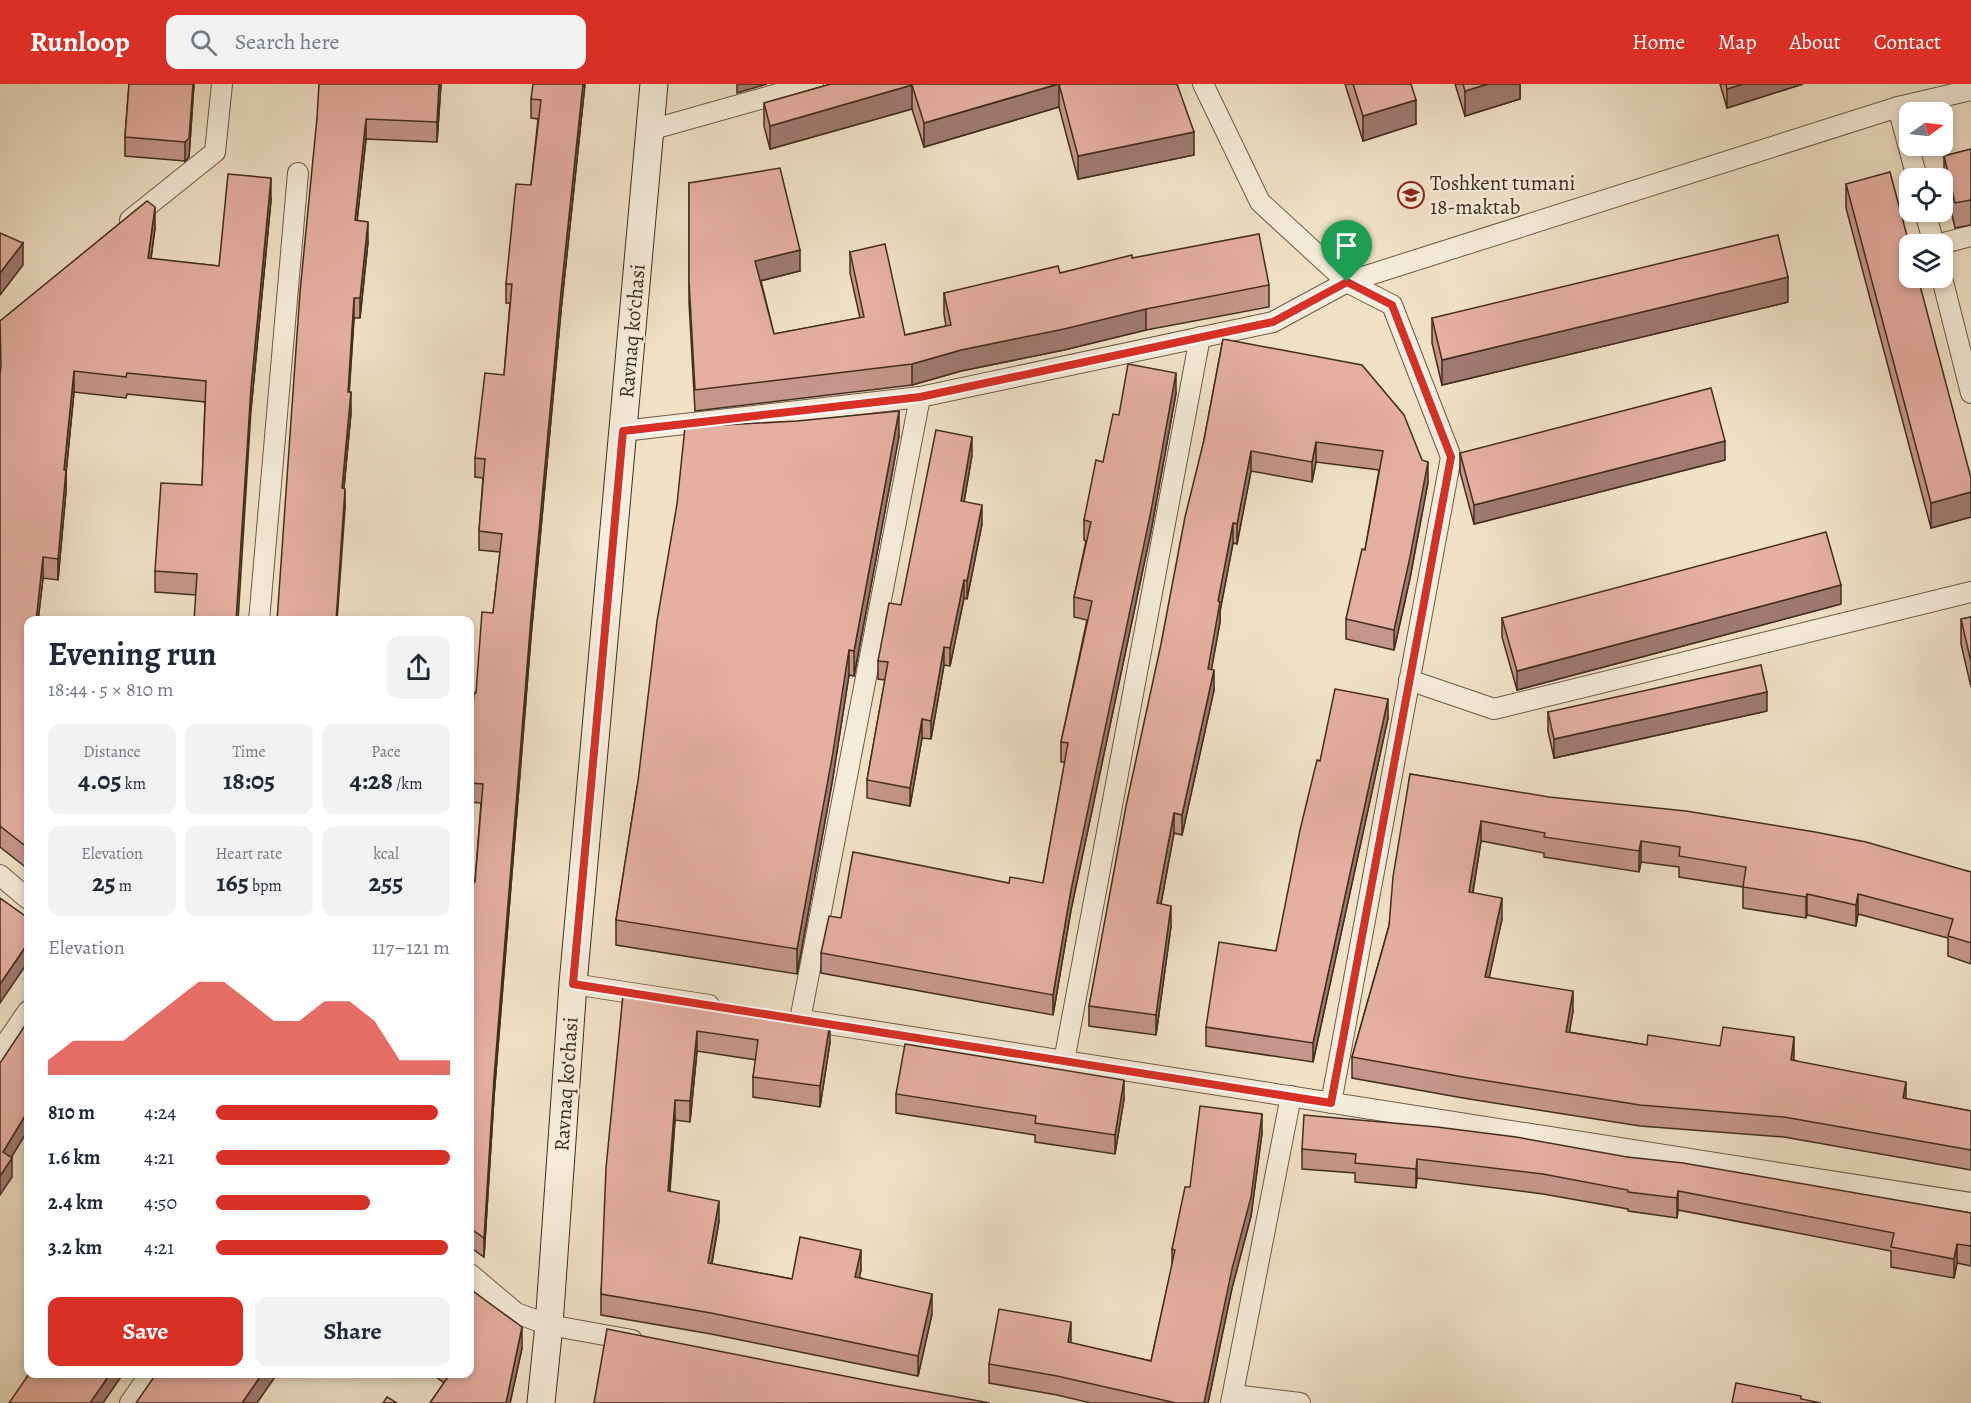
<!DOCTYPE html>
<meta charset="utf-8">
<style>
body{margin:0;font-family:Alegreya,serif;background:#f2f2f3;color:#1f2937;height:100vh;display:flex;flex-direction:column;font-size:22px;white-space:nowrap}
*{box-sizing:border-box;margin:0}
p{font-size:20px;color:#747a83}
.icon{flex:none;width:33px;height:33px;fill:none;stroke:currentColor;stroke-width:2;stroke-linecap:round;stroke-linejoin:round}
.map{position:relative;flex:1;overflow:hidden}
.panel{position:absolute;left:24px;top:532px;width:450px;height:762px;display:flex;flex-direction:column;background:#fff;border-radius:12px;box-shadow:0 3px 9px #0003}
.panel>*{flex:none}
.needle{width:39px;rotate:76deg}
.tools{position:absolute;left:1899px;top:18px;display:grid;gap:12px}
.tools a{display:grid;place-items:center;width:54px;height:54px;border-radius:12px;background:#fff;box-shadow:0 3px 9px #0003;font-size:30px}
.pin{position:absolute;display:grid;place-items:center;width:51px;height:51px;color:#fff;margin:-62px -26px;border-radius:50% 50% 50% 0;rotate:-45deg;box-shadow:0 0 6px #0007}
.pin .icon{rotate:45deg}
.round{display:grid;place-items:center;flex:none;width:63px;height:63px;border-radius:12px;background:#f2f2f3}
.headline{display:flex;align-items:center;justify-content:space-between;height:102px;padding:0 24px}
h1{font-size:33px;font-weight:700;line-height:45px}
.stats{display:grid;grid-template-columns:repeat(3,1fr);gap:9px;height:102px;padding:6px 24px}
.stats div{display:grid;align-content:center;border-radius:12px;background:#f2f2f3;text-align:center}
.stats b{font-size:26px;font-weight:700}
.stats small{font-size:16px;font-weight:400}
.stats p{font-size:16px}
.chart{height:168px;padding:12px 24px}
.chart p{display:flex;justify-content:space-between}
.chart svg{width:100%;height:108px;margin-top:6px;fill:#d93025;opacity:.7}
.primary-button{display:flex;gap:12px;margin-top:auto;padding:12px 24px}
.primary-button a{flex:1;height:69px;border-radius:12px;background:#d93025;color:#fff;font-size:24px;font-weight:700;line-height:69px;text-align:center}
.primary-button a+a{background:#f2f2f3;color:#1f2937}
ul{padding:0 24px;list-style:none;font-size:20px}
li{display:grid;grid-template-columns:96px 72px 1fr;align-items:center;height:45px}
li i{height:15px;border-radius:8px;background:#d93025}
header{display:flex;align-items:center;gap:36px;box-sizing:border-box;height:84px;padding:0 30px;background:#d93025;color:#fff}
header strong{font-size:28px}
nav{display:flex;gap:33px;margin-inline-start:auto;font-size:21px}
.search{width:420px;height:54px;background:#f2f2f3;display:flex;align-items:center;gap:15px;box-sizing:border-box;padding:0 21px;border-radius:12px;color:#747a83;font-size:22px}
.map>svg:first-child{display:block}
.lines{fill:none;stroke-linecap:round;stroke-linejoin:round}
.street-casing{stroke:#6e5a48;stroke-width:22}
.secondary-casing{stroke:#422d1e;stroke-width:29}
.street{stroke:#f5ecda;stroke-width:20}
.secondary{stroke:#f5ecda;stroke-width:27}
.wall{fill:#c5968a;stroke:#422d1e;stroke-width:1.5}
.shaded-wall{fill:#a07a71;stroke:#422d1e;stroke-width:1.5}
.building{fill:#e5afa1;stroke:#422d1e;stroke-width:1.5}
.route-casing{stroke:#fff;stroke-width:12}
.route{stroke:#d93025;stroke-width:8}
.labels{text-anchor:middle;stroke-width:4.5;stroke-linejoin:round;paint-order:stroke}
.poi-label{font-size:21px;fill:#422d1e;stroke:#f5ecda;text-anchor:start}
.street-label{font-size:21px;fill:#422d1e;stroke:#f5ecda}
</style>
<header>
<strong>Runloop</strong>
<div class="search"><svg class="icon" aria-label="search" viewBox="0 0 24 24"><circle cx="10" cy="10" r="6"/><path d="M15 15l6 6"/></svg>Search here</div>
<nav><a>Home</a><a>Map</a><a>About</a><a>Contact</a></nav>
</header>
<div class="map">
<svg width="1971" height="1319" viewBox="0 0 1971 1319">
<rect width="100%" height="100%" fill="#f0e1c6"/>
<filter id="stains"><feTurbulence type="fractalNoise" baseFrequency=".00333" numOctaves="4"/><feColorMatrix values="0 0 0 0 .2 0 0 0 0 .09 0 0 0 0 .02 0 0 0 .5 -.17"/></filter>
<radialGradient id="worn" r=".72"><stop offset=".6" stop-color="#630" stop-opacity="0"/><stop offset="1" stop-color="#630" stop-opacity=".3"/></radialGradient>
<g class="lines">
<defs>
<g id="street">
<polyline points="1203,0 1260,118 1347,198 1392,221 1451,373 1331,1019"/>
<polyline points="1898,23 1917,94"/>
<polyline points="650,46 813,0"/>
<polyline points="1925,128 1934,160"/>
<polyline points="130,136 215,68 222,0"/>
<polyline points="1940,160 1971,152"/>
<polyline points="1942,194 1971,309"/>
<polyline points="623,347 920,313 1273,238 1347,198 1898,23 1971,6"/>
<polyline points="259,537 298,89"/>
<polyline points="1409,596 1494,625 1971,508"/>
<polyline points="0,791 28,815"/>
<polyline points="573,900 709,921"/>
<polyline points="800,936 920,313"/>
<polyline points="803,936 1971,1119"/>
<polyline points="0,968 28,927"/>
<polyline points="1064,977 1200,253"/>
<polyline points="470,1190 516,1229 549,1241 632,1256"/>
<polyline points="1233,1311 1300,1319"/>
<polyline points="130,1319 150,1290"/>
<polyline points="1231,1319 1291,1012"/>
</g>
<polyline id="secondary" points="541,1319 549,1241 573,900 654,0"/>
</defs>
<use href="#street" class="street-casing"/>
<use href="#secondary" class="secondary-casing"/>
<use href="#street" class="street"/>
<use href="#secondary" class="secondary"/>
</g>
<g class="wall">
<polygon points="129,0 194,0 189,73 185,77 125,72 125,53"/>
<polygon points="441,0 437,58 366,55 357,137 368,158 360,234 354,234 349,308 351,329 344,404 345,425 317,34"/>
<polygon points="585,0 561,227 531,553 494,1013 484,1173 470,1163 470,844 475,798 481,719 470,718 470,657 476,609 493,529 500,468 479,466 479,447 483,394 475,393 475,374 504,291 510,219 506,219 506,200 531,101 538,35 531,34 531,15"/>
<polygon points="831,0 1177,0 1194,71 1078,95 1059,23 924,63 912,25 770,65 764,42 764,19"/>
<polygon points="1345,0 1411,0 1416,40 1363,57"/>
<polygon points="1455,0 1520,0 1520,15 1465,32"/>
<polygon points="1720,0 1803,0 1727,24"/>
<polygon points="1971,65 1971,141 1955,144 1944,96 1944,72"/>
<polygon points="689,99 800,187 761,197 774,250 860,234 850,189 850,168 905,251 946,242 944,230 944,209 1060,189 1132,174 1269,201 1269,223 1146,246 1064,266 961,287 912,301 695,327 689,218"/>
<polygon points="1846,100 1971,394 1971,433 1931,444 1846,124"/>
<polygon points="271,116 251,326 196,511 155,508 155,487 202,401 205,318 127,310 126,314 74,308 66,389 66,407 58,496 43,494 38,537 28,537 28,785 0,763 0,237 155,144 151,175 219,182"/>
<polygon points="1788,218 1442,301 1432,259 1432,234"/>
<polygon points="1223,255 1428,398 1410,494 1394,566 1346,555 1346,535 1365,466 1379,386 1316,378 1312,398 1251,387 1237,460 1233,459 1220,527 1220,538 1211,586 1214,606 1182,751 1174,749 1161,820 1171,842 1156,951 1089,942 1089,922 1204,356"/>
<polygon points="1176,309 1151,447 1071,826 1053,931 821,889 821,869 841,834 1009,799 1043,799 1065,678 1061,678 1061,658 1087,536 1074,533 1074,513 1086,457 1084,456 1084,436 1119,331"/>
<polygon points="899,352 854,592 849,591 832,699 797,890 616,861 616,836 638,697"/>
<polygon points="1460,369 1725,376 1474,440 1460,388"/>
<polygon points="972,371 964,418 982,440 967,515 964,514 950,582 944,581 931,655 922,654 910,722 867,714 867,696 885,596 878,595 878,577 901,521"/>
<polygon points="1841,520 1517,606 1502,553 1502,534"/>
<polygon points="1971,533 1971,603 1961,560 1961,535"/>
<polygon points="1767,627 1554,674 1548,647 1548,628"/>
<polygon points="1388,634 1313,978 1206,962 1206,943 1276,867 1320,677"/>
<polygon points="1410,690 1971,788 1971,880 1948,872 1948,854 1858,830 1856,842 1807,831 1806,834 1743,824 1743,803 1679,793 1679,783 1641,778 1639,788 1544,773 1544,769 1481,757 1473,809 1502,835 1489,893 1573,927 1569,948 1647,961 1794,976 1906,1015 1971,1027 1971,1086 1784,1053 1640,1042 1463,1014 1352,994 1352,973 1389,842"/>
<polygon points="623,911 830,958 820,1023 753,1013 753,993 756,976 697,967 690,1038 675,1036 670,1107 719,1137 712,1180 792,1195 861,1186 859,1193 932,1230 918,1292 711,1250 601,1231 601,1210"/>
<polygon points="896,1010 1124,1015 1115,1070 1035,1058 1035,1051 896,1029"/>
<polygon points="1262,1049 1251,1132 1232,1204 1208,1319 1091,1319 1057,1311 989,1299 989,1280 1071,1259 1151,1277 1172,1182 1172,1165 1190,1103"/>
<polygon points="1302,1065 1627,1073 1971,1129 1971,1182 1957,1179 1954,1194 1891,1183 1891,1167 1678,1126 1677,1134 1628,1127 1628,1125 1543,1110 1417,1094 1416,1104 1355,1098 1355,1089 1302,1085"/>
<polygon points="522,1264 510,1319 430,1319 444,1299 432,1290 470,1290"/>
</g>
<g class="shaded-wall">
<polygon points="193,0 194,0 189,73 185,77 185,58"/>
<polygon points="439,0 441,0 437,58 437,38"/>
<polygon points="583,0 585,0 561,227 531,553 494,1013 484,1173 484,1154 494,994 531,534 561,208"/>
<polygon points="737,0 767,0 737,9"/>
<polygon points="1059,0 1059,23 924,63 924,39"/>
<polygon points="1488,0 1520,0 1520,15 1465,32 1465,7"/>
<polygon points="1743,0 1803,0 1727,24 1727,5"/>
<polygon points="912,1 912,25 770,65 770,42"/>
<polygon points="1416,16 1416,40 1363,57 1363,32"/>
<polygon points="366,35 366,55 355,156 355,136"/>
<polygon points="1194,48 1194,71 1078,95 1078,72"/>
<polygon points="271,94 271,116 251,326 238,537 236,537 251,304"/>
<polygon points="155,123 155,144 148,196 148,174"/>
<polygon points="368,138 368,158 360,234 360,214"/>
<polygon points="23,159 23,181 0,211 0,189"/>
<polygon points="800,166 800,187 755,198 755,177"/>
<polygon points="1788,193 1788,218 1442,301 1442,276"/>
<polygon points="354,214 354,234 348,328 348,308"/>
<polygon points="1146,225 1146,246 1064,266 961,287 912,301 912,280 961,266"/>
<polygon points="74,287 74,308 66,389 66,407 58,496 58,475 64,386"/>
<polygon points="1176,289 1176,309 1151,447 1071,826 1053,931 1053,911 1071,806"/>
<polygon points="351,308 351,329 342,424 342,404"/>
<polygon points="899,327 899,352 854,592 854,567"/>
<polygon points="972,353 972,371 961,435 961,417"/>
<polygon points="1725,357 1725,376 1474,440 1474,421"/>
<polygon points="1316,358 1316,378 1312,398 1312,378"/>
<polygon points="1251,367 1251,387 1237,460 1237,440"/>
<polygon points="1428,378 1428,398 1410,494 1394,566 1394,546"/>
<polygon points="345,405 345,425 337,537 336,537"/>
<polygon points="1971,408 1971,433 1931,444 1931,419"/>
<polygon points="982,421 982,440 967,515 967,497"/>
<polygon points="1233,439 1233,459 1220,527 1220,538 1208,605 1208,585 1218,517"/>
<polygon points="43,473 43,494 38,537 36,537"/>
<polygon points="964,496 964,514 950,582 950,564"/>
<polygon points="1841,501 1841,520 1517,606 1517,587"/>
<polygon points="944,563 944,581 931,655 931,637"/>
<polygon points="849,566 849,591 832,699 797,890 797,865"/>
<polygon points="1214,586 1214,606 1182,751 1182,731"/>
<polygon points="1767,608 1767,627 1554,674 1554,655"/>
<polygon points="1388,615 1388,634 1313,978 1313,959"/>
<polygon points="922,635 922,654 910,722 910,704"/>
<polygon points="1174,729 1174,749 1157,840 1157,819"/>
<polygon points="1481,737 1481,757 1469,829 1469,808"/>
<polygon points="1641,757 1641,778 1639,788 1639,767"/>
<polygon points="1807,810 1807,831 1806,834 1806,813"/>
<polygon points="1858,810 1858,830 1856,842 1856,821"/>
<polygon points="1502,814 1502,835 1485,913 1485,893"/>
<polygon points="1171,822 1171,842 1156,951 1156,931"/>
<polygon points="28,859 28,878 0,919 0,900"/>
<polygon points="1573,907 1573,927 1566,968 1566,948"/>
<polygon points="830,938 830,958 820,1023 820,1002"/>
<polygon points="697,947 697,967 690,1038 690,1017"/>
<polygon points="1794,953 1794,973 1791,996 1791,976"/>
<polygon points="1124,996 1124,1015 1115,1070 1115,1051"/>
<polygon points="1906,998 1906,1018 1903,1014"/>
<polygon points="675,1016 675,1036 668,1127 668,1107"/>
<polygon points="28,1027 28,1046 3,1087 3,1068"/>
<polygon points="1262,1030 1262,1049 1251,1132 1232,1204 1208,1319 1204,1319"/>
<polygon points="12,1074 12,1093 0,1111 0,1092"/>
<polygon points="1417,1075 1417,1094 1416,1104 1416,1085"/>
<polygon points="1678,1107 1678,1126 1677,1134 1677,1114"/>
<polygon points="719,1117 719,1137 708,1199 708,1179"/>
<polygon points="1957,1160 1957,1179 1954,1194 1954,1175"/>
<polygon points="861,1166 861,1186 855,1213 855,1193"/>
<polygon points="932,1210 932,1230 918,1292 918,1272"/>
<polygon points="1071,1238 1071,1257 1068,1277 1068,1258"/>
<polygon points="522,1243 522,1264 510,1319 506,1319"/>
<polygon points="110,1290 123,1290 103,1319 90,1319"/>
<polygon points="262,1290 277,1290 257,1319 242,1319"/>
</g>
<g class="building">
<polygon points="129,0 193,0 189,54 185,58 125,53"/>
<polygon points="319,0 439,0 437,38 366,35 355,136 368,138 360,214 354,214 348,308 351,308 342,404 345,405 336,537 277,537 300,208 317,34"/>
<polygon points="533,0 583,0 561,208 531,534 494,994 484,1154 470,1144 470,844 473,798 475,798 483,700 470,699 470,657 474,609 476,609 482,528 493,529 502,450 479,447 485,375 475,374 485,289 504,291 512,200 506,200 516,100 531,101 541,16 531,15"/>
<polygon points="831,0 1058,0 924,39 912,1 770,42 764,19"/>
<polygon points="1059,0 1177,0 1194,48 1078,72"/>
<polygon points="1353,0 1411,0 1416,16 1363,32"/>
<polygon points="1463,0 1488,0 1465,7"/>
<polygon points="1726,0 1743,0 1727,5"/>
<polygon points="1971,65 1971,116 1955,119 1944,72"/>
<polygon points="780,84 800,166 755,177 774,250 864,233 850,168 885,160 905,251 951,241 944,209 1058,182 1060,189 1132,171 1132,174 1259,150 1269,201 1146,225 1064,245 961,266 912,280 695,306 689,197 689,99"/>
<polygon points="1890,88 1910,163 1910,194 1918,194 1971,394 1971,408 1931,419 1846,100"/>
<polygon points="228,90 271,94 251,304 236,537 194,537 197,490 155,487 161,399 202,401 206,297 127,289 126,293 74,287 64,386 66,386 58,475 43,473 36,537 28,537 28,764 0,742 0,291 1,281 0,237 147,117 155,123 148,174 219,182"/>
<polygon points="0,149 23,159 0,189"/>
<polygon points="1778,151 1788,193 1442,276 1432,234"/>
<polygon points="1223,255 1362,281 1404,331 1422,376 1428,378 1410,473 1394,546 1346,535 1362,465 1365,466 1383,367 1316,358 1312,378 1251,367 1237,440 1233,439 1218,517 1220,518 1208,585 1214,586 1182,731 1174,729 1157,819 1171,822 1156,931 1089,922 1126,722 1161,560 1185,433 1204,356"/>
<polygon points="1128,280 1176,289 1151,427 1071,806 1053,911 821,869 829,832 841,834 853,768 1009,799 1010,793 1043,799 1068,659 1061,658 1092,517 1074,513 1091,438 1084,436 1096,376 1103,378 1113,330 1119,331"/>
<polygon points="1711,304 1725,357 1474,421 1460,369"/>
<polygon points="899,327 854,567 849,566 832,674 797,865 616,836 638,697 657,537 677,420 685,343 797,337"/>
<polygon points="936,346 972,353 961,417 982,421 967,497 964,496 950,564 944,563 931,637 922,635 910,704 867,696 888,578 878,577 889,519 901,521"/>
<polygon points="1826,448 1841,501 1517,587 1502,534"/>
<polygon points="1971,533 1971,578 1961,535"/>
<polygon points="1761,581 1767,608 1554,655 1548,628"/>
<polygon points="1335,605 1388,615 1313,959 1206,943 1219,858 1276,867 1300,746 1317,676 1320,677"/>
<polygon points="1410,690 1549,713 1686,727 1815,748 1866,758 1971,788 1971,859 1948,852 1953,835 1858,810 1856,821 1807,810 1806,813 1743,803 1746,783 1679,772 1680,763 1641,757 1639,767 1544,753 1545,749 1481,737 1469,808 1502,814 1485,893 1573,907 1566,948 1647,961 1648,951 1720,962 1723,943 1794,953 1791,976 1906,998 1903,1014 1971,1027 1971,1066 1784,1033 1640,1021 1463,993 1352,973 1389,842 1393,793"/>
<polygon points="0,814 28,834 28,859 0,900"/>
<polygon points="623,911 705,919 830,938 820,1002 753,993 758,956 697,947 690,1017 675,1016 668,1107 719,1117 708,1179 792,1195 800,1153 861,1166 855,1193 932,1210 918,1272 711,1229 601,1210 606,1084"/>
<polygon points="28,937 28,1027 3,1068 12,1074 0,1092 0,979"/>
<polygon points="905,960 1124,996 1115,1051 1035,1039 1036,1032 896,1010"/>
<polygon points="1200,1022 1262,1030 1251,1113 1232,1185 1204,1319 1176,1319 1057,1292 989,1280 999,1225 1071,1238 1068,1258 1151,1277 1175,1166 1172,1165 1185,1103 1190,1103"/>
<polygon points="1304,1031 1437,1043 1516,1053 1627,1073 1683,1079 1971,1129 1971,1162 1957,1160 1954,1175 1891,1163 1894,1149 1678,1107 1677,1114 1628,1108 1628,1106 1543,1090 1417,1075 1416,1085 1355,1079 1356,1070 1302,1065"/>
<polygon points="470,1205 522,1243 506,1319 430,1319 450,1290 470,1290"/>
<polygon points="607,1245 885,1300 990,1319 594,1319"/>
<polygon points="29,1290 37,1290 41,1293 44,1290 110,1290 90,1319 9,1319"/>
<polygon points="156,1290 262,1290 242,1319 136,1319"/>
<polygon points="1736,1299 1801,1312 1801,1315 1821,1319 1732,1319"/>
<polygon points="387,1313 397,1319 383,1319"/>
</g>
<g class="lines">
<defs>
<polygon id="route" points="1347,198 1392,221 1451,373 1331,1019 573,900 623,347 920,313 1273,238"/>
</defs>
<use href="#route" class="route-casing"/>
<use href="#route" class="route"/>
</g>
<defs>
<symbol id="school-ring" viewBox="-11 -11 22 22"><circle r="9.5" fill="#f5ecda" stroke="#8f2418" stroke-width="1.5"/><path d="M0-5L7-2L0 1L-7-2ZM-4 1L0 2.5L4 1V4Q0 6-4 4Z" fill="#8f2418"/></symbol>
</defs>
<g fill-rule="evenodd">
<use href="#school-ring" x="1396" y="96" width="30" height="30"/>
</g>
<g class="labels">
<g class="poi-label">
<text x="1430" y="106">Toshkent tumani<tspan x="1430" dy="24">18-maktab</tspan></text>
</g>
<g class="street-label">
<text transform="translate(632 247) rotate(-85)" y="7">Ravnaq ko‘chasi</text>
<text transform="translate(566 1000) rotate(-86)" y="7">Ravnaq ko‘chasi</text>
</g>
</g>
<rect width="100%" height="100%" filter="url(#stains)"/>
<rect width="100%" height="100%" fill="url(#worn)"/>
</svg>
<div class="tools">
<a><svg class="needle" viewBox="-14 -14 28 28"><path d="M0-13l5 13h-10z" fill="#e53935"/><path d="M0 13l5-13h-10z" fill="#747a83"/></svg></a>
<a><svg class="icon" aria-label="locate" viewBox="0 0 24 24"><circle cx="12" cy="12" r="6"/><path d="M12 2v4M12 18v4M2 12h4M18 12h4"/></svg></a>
<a><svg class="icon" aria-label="layers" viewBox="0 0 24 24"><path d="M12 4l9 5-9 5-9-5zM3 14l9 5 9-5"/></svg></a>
</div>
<div class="pin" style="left:1347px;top:198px;background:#1e9e55"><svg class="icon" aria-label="arrive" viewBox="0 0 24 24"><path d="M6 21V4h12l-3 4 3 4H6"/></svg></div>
<section class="panel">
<div class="headline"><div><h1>Evening run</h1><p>18:44 · 5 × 810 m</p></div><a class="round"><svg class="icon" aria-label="share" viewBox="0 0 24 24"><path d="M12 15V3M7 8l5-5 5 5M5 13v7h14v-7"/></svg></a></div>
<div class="stats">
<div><p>Distance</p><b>4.05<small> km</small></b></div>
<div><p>Time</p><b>18:05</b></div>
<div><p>Pace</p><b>4:28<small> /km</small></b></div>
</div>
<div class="stats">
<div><p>Elevation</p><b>25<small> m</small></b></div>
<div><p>Heart rate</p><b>165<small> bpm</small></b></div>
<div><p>kcal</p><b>255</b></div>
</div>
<div class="chart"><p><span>Elevation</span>117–121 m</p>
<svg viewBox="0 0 160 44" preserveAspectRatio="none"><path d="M0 44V38L10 30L20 30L30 30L40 22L50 14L60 6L70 6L80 14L90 22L100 22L110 14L120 14L130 22L140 38L150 38L160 38V44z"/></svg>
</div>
<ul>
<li><b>810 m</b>4:24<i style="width:95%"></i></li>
<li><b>1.6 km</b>4:21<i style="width:100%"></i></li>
<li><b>2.4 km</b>4:50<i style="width:66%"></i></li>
<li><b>3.2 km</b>4:21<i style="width:99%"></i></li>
</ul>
<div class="primary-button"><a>Save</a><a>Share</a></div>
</section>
</div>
